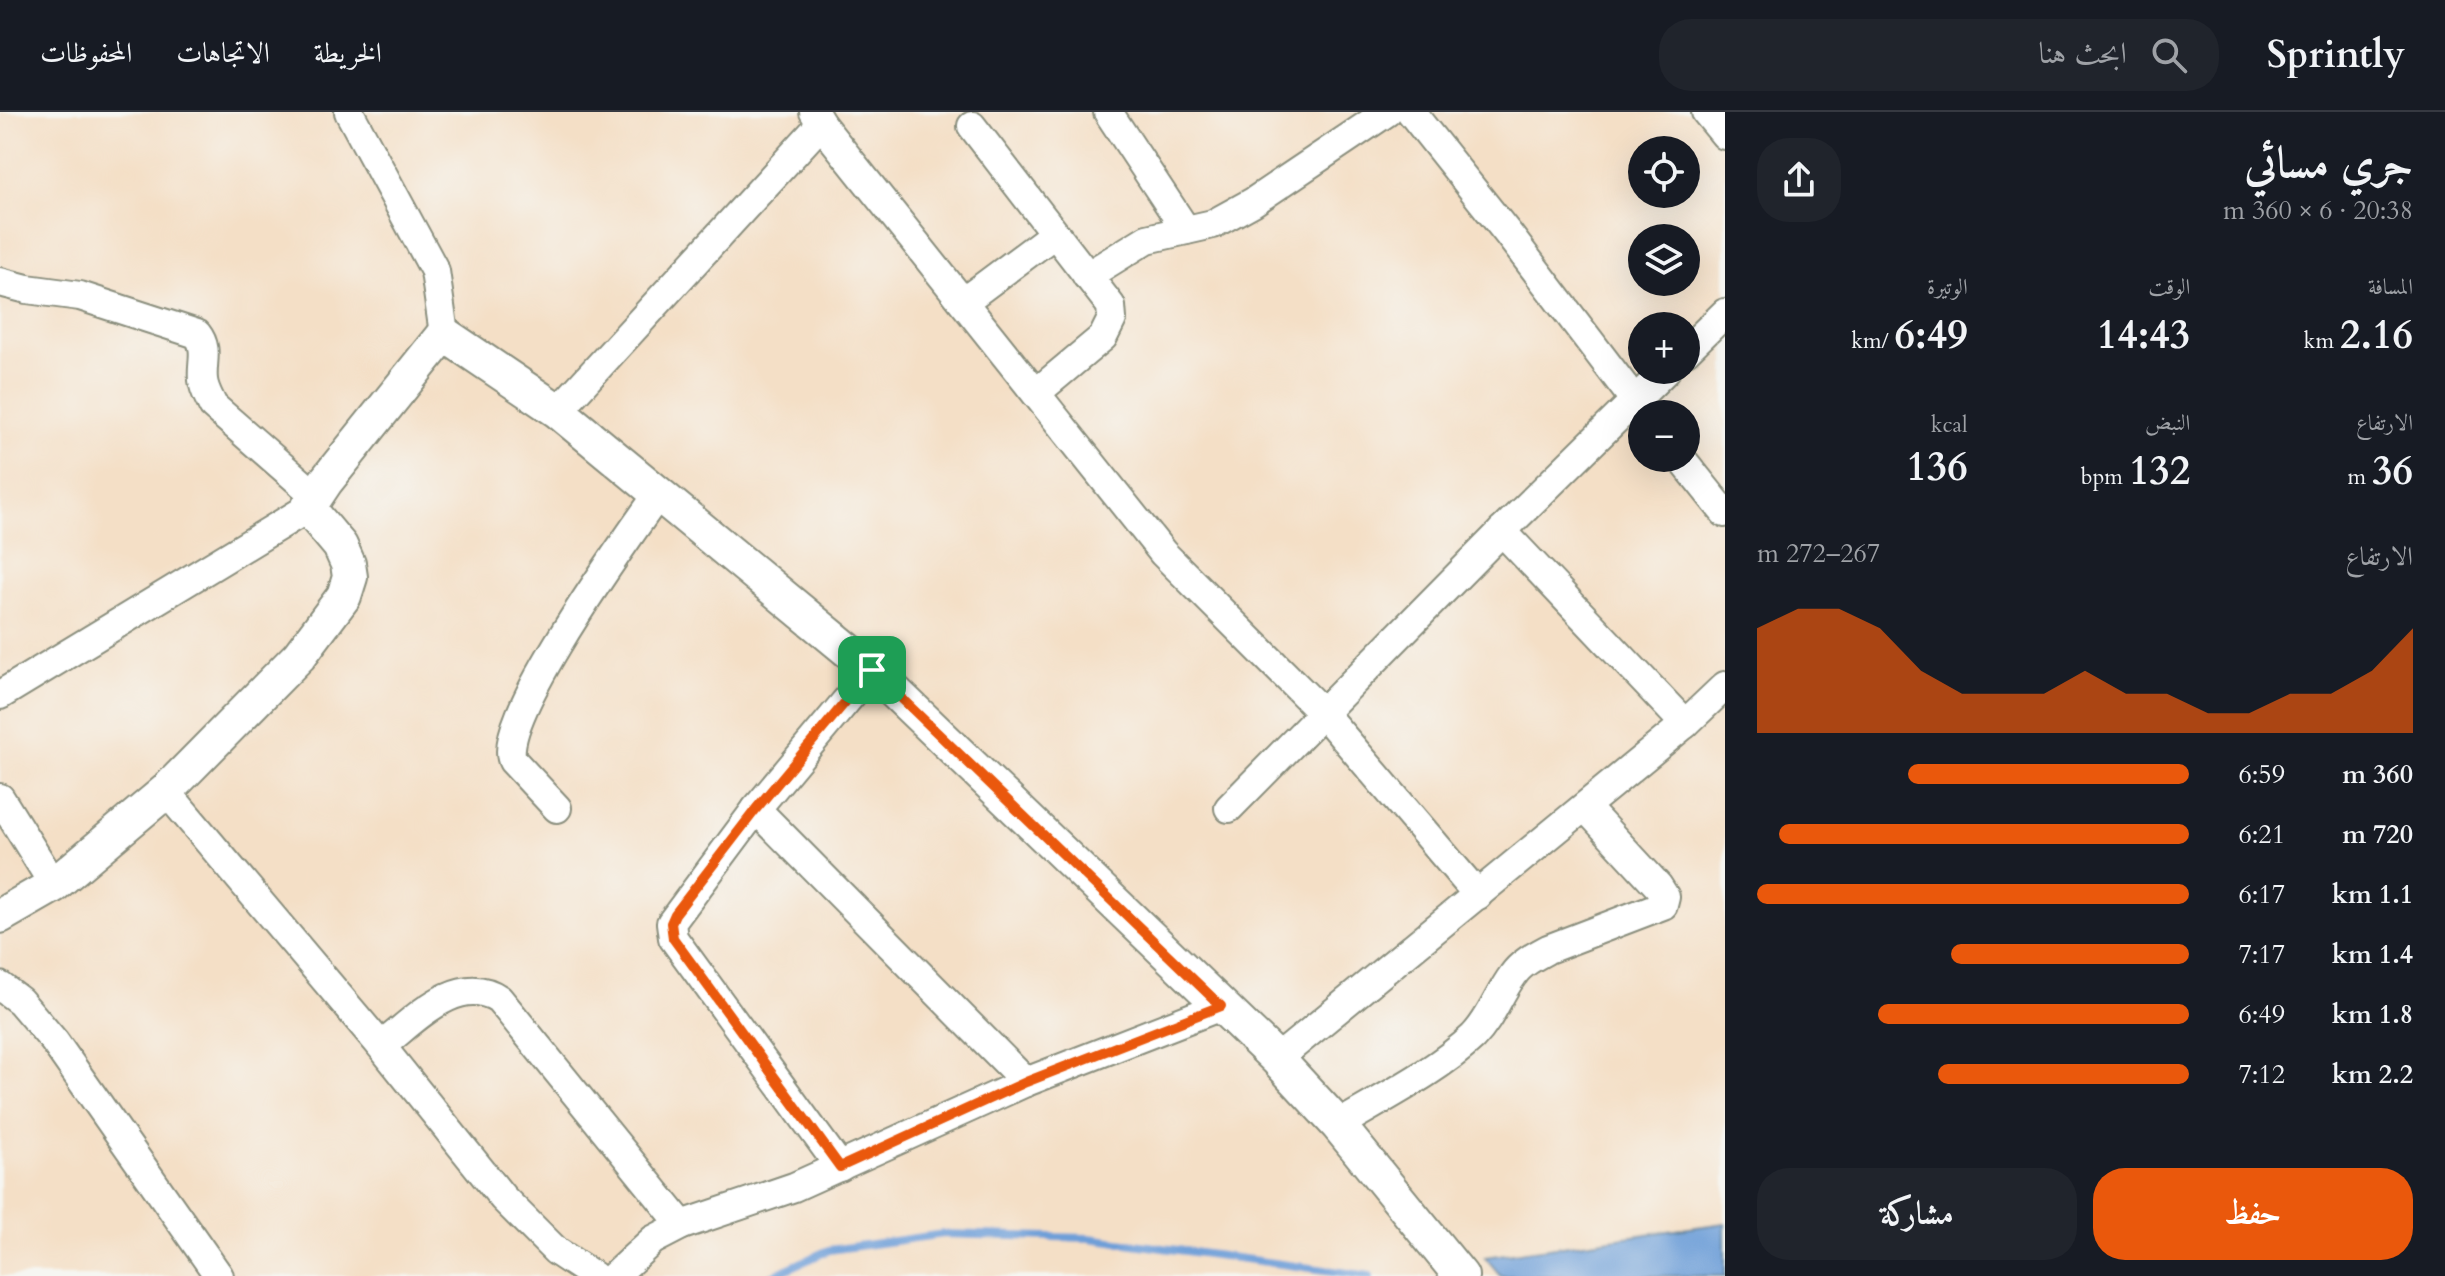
<!DOCTYPE html>
<html lang="ar">
<meta charset="utf-8">
<style>
body{margin:0;font-family:Cardo,Amiri,serif;background:#20242c;color:#f1f3f6;direction:rtl;height:100vh;display:flex;flex-direction:column;font-size:30px;white-space:nowrap}
*{box-sizing:border-box;margin:0}
p{font-size:26px;color:#9ea1a6}
.icon{flex:none;width:44px;height:44px;fill:none;stroke:currentColor;stroke-width:2;stroke-linecap:round;stroke-linejoin:round}
.map{position:relative;flex:1;overflow:hidden;direction:ltr}
.drawer{display:flex;flex-direction:column;background:#171b24;width:720px}
.drawer>*{flex:none}
.controls{position:absolute;left:1628px;top:24px;display:grid;gap:16px}
.controls a{display:grid;place-items:center;width:72px;height:72px;border-radius:50%;background:#171b24;box-shadow:0 8px 32px #0002;font-size:40px}
.pin{position:absolute;display:grid;place-items:center;width:68px;height:68px;color:#fff;margin:-34px;border-radius:16px;box-shadow:0 4px 12px #0006}
.round{display:grid;place-items:center;flex:none;width:84px;height:84px;border-radius:32px;background:#20242c}
.headline{display:flex;align-items:center;justify-content:space-between;height:136px;padding:0 32px}
h1{font-size:44px;font-weight:800;line-height:60px}
.figures{display:grid;grid-template-columns:repeat(3,1fr);gap:12px;height:136px;padding:8px 32px}
.figures div{display:grid;align-content:center}
.figures b{font-size:40px;font-weight:800}
.figures small{font-size:22px;font-weight:400}
.figures p{font-size:22px}
.chart{height:224px;padding:16px 32px}
.chart p{display:flex;justify-content:space-between}
.chart svg{width:100%;height:144px;margin-top:8px;fill:#ea580c;opacity:.7}
.cta{display:flex;gap:16px;margin-top:auto;padding:16px 32px}
.cta a{flex:1;height:92px;border-radius:32px;background:#ea580c;color:#fff;font-size:32px;font-weight:800;line-height:92px;text-align:center}
.cta a+a{background:#20242c;color:#f1f3f6}
ul{padding:0 32px;list-style:none;font-size:26px}
li{display:grid;grid-template-columns:128px 96px 1fr;align-items:center;height:60px}
li i{height:20px;border-radius:10px;background:#ea580c}
header{display:flex;align-items:center;gap:48px;box-sizing:border-box;height:112px;padding:0 40px;background:#171b24;border-bottom:2px solid #363941}
header strong{font-size:38px}
nav{display:flex;gap:44px;margin-inline-start:auto;font-size:28px}
.search{width:560px;height:72px;background:#20242c;display:flex;align-items:center;gap:20px;box-sizing:border-box;padding:0 28px;border-radius:32px;color:#9ea1a6;font-size:30px}
main{display:flex;flex:1;min-height:0}
.map>svg:first-child{display:block}
.water{fill:#6e9fd8;stroke:#466e86;stroke-width:2}
.lines{fill:none;stroke-linecap:round;stroke-linejoin:round}
.stream{stroke:#6e9fd8;stroke-width:8}
.minor-casing{stroke:#8a8e7d;stroke-width:32}
.tertiary-casing{stroke:#8a8e7d;stroke-width:38}
.minor{stroke:#fff;stroke-width:28}
.tertiary{stroke:#fff;stroke-width:34}
.route-casing{stroke:#fff;stroke-width:16}
.route{stroke:#ea580c;stroke-width:10}
</style>
<header>
<strong>Sprintly</strong>
<div class="search"><svg class="icon" aria-label="search" viewBox="0 0 24 24"><circle cx="10" cy="10" r="6"/><path d="M15 15l6 6"/></svg>ابحث هنا</div>
<nav><a>الخريطة</a><a>الاتجاهات</a><a>المحفوظات</a></nav>
</header>
<main>
<section class="drawer">
<div class="headline"><div><h1>جري مسائي</h1><p>20:38 · 6 × 360 m</p></div><a class="round"><svg class="icon" aria-label="share" viewBox="0 0 24 24"><path d="M12 15V3M7 8l5-5 5 5M5 13v7h14v-7"/></svg></a></div>
<div class="figures">
<div><p>المسافة</p><b>2.16<small> km</small></b></div>
<div><p>الوقت</p><b>14:43</b></div>
<div><p>الوتيرة</p><b>6:49<small> /km</small></b></div>
</div>
<div class="figures">
<div><p>الارتفاع</p><b>36<small> m</small></b></div>
<div><p>النبض</p><b>132<small> bpm</small></b></div>
<div><p>kcal</p><b>136</b></div>
</div>
<div class="chart"><p><span>الارتفاع</span>267–272 m</p>
<svg viewBox="0 0 160 44" preserveAspectRatio="none"><path d="M0 44V12L10 6L20 6L30 12L40 25L50 32L60 32L70 32L80 25L90 32L100 32L110 38L120 38L130 32L140 32L150 25L160 12V44z"/></svg>
</div>
<ul>
<li><b>360 m</b>6:59<i style="width:65%"></i></li>
<li><b>720 m</b>6:21<i style="width:95%"></i></li>
<li><b>1.1 km</b>6:17<i style="width:100%"></i></li>
<li><b>1.4 km</b>7:17<i style="width:55%"></i></li>
<li><b>1.8 km</b>6:49<i style="width:72%"></i></li>
<li><b>2.2 km</b>7:12<i style="width:58%"></i></li>
</ul>
<div class="cta"><a>حفظ</a><a>مشاركة</a></div>
</section>
<div class="map">
<svg width="1725" height="1164" viewBox="0 0 1725 1164">
<rect width="100%" height="100%" fill="#f6f6f2"/>
<filter id="ink" filterUnits="userSpaceOnUse"><feTurbulence type="fractalNoise" baseFrequency=".0125" numOctaves="2"/><feDisplacementMap in="SourceGraphic" scale="16" xChannelSelector="R" yChannelSelector="G"/><feConvolveMatrix kernelMatrix="1 2 1 2 8 2 1 2 1" color-interpolation-filters="sRGB"/></filter>
<filter id="wash" filterUnits="userSpaceOnUse"><feTurbulence type="fractalNoise" baseFrequency=".006" numOctaves="4" result="noise"/><feDisplacementMap in="SourceGraphic" scale="32" xChannelSelector="R" yChannelSelector="G"/><feGaussianBlur stdDeviation="1.8" result="paint"/><feColorMatrix in="noise" values="0 0 0 0 0 0 0 0 0 0 0 0 0 0 0 0 0 1.4 0 .05"/><feComposite in="paint" operator="in"/></filter>
<g filter="url(#wash)">
<rect width="100%" height="100%" fill="#f4dfc6"/>
<polygon class="water" points="1725,1111 1725,1164 1501,1164 1485,1145"/>
<g class="lines">
<polyline class="stream" points="772,1164 829,1138 944,1122 1089,1126 1370,1164"/>
</g>
</g>
<g filter="url(#ink)">
<g class="lines">
<defs>
<g id="minor">
<polyline points="349,0 435,159 444,222"/>
<polyline points="1108,0 1186,118"/>
<polyline points="1411,0 1509,123 1645,302"/>
<polyline points="1706,0 1725,23"/>
<polyline points="821,12 1163,441 1322,600 1478,783"/>
<polyline points="972,14 1111,194 1112,207 1103,225 1036,281"/>
<polyline points="1087,164 1147,127 1213,112 1253,90 1387,0"/>
<path d="M0 170 27 177 80 184 197 222C209 237 201 251 203 268 204 278 209 285 213 294L316 384"/>
<polyline points="963,190 1054,122"/>
<polyline points="1686,239 1725,201"/>
<polyline points="558,299 821,12 814,0"/>
<polyline points="1681,346 1725,401"/>
<polyline points="1502,419 1685,612"/>
<polyline points="0,583 308,396"/>
<polyline points="166,679 381,934 503,1086 556,1139 594,1164"/>
<polyline points="0,686 54,773"/>
<path d="M557 696 513 649C492 611 632 420 659 381"/>
<polyline points="1229,696 1502,419 1666,258"/>
<polyline points="756,697 1026,970"/>
<polyline points="0,874 20,889 54,929 219,1164"/>
<path d="M381 934C413 910 458 859 499 887L682 1113"/>
<polyline points="1277,947 1685,612 1725,574"/>
<path d="M1338 1013C1381 987 1437 959 1473 925 1491 907 1498 883 1513 863 1521 851 1535 844 1548 837L1663 793 1665 785 1658 774 1585 695"/>
<polyline points="840,1055 673,826 671,811 756,697 872,558"/>
<polyline points="614,1164 653,1128 682,1113 794,1075 1026,970 1221,894"/>
</g>
<polyline id="tertiary" points="0,804 54,773 166,679 299,544 344,484 350,465 348,452 340,434 308,396 326,369 444,222 558,299 872,558 1277,947 1338,1013 1461,1164"/>
</defs>
<use href="#minor" class="minor-casing"/>
<use href="#tertiary" class="tertiary-casing"/>
<use href="#minor" class="minor"/>
<use href="#tertiary" class="tertiary"/>
</g>
</g>
<g class="lines" filter="url(#ink)">
<defs>
<polygon id="route" points="872,558 1221,894 1026,970 840,1055 673,826 671,811 675,802 756,697"/>
</defs>
<use href="#route" class="route-casing"/>
<use href="#route" class="route"/>
</g>
</svg>
<div class="controls">
<a><svg class="icon" aria-label="locate" viewBox="0 0 24 24"><circle cx="12" cy="12" r="6"/><path d="M12 2v4M12 18v4M2 12h4M18 12h4"/></svg></a>
<a><svg class="icon" aria-label="layers" viewBox="0 0 24 24"><path d="M12 4l9 5-9 5-9-5zM3 14l9 5 9-5"/></svg></a>
<a>+</a>
<a>−</a>
</div>
<div class="pin" style="left:872px;top:558px;background:#1e9e55"><svg class="icon" aria-label="arrive" viewBox="0 0 24 24"><path d="M6 21V4h12l-3 4 3 4H6"/></svg></div>
</div>
</main>
